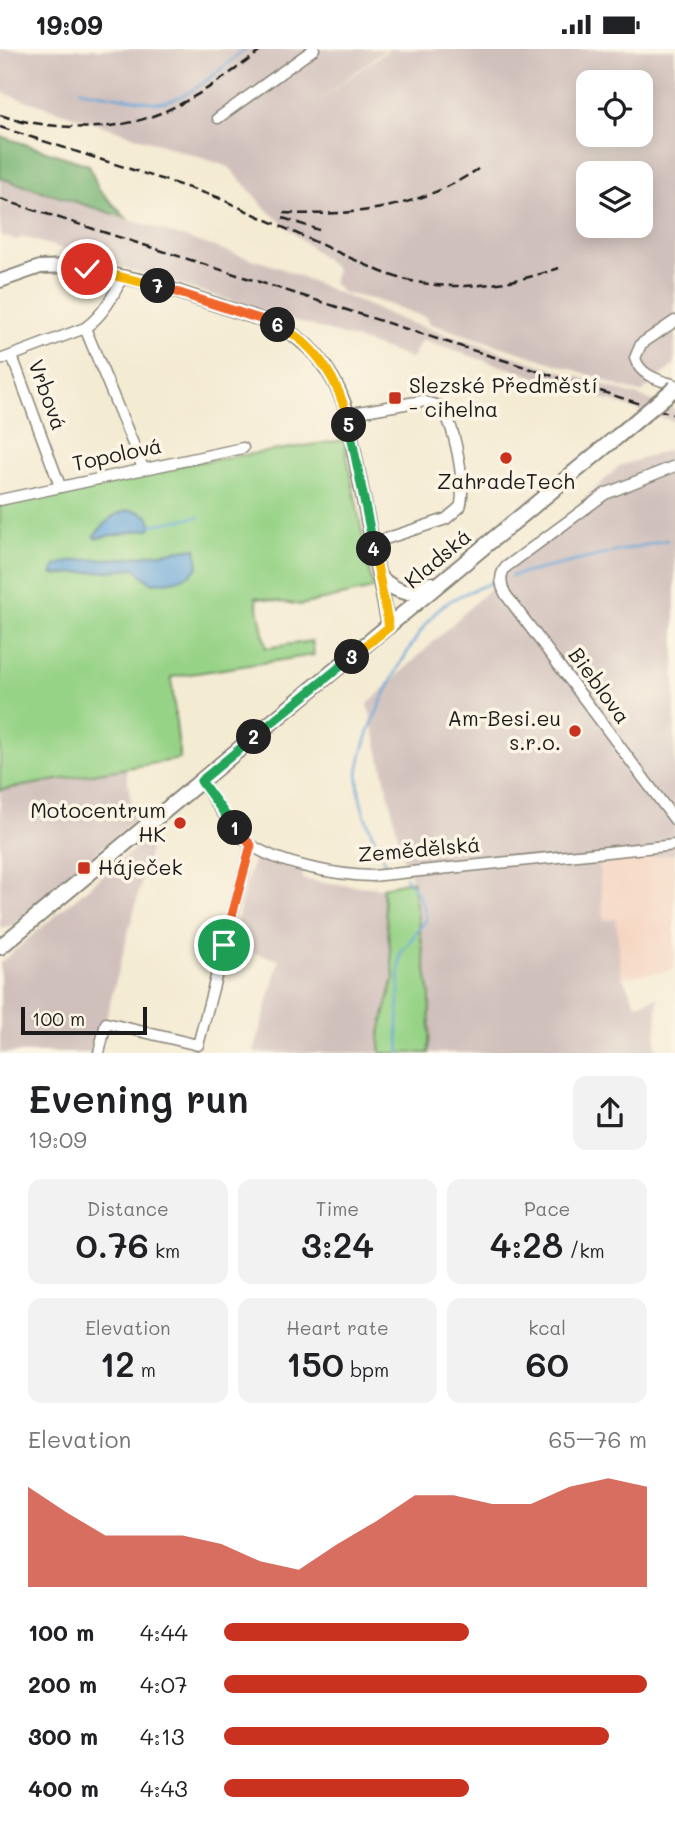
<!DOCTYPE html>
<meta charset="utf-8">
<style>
body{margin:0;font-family:Mali,sans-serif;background:#f2f2f2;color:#202124;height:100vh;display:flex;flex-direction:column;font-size:26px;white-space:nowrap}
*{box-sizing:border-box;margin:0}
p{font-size:23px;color:#757577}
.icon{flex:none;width:38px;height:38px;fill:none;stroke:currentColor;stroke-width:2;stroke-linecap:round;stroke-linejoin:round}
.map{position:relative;height:1004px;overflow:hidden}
.details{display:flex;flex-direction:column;background:#fff;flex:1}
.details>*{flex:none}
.tools{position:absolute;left:576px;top:21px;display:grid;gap:14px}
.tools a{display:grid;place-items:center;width:77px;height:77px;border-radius:14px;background:#fff;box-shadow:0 4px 18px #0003;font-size:35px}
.scale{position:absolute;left:21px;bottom:18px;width:126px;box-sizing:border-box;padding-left:7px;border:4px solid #1c1c1c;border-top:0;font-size:19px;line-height:24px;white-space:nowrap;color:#1c1c1c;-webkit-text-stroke:5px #fcf5e5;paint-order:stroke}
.pin{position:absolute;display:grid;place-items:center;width:60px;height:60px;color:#fff;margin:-30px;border:4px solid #fff;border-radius:50%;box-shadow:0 2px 7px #0007}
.km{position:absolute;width:35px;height:35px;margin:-18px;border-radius:50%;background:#222;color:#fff;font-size:19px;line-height:35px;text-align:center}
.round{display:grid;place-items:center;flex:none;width:74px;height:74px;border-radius:14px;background:#f2f2f2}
.summary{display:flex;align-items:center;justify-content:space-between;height:119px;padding:0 28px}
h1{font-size:38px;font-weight:600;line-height:52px}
.stats{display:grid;grid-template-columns:repeat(3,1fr);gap:10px;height:119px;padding:7px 28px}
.stats div{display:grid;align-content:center;border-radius:14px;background:#f2f2f2;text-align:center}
.stats b{font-size:35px;font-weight:600}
.stats small{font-size:19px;font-weight:400}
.stats p{font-size:19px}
.chart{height:196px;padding:14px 28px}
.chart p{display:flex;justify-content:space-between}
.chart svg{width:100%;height:126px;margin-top:7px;fill:#c8321e;opacity:.7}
ul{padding:0 28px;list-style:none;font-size:23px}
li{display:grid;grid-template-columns:112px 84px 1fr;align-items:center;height:52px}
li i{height:18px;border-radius:9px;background:#c8321e}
.status{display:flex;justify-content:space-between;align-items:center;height:49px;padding:0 35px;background:#fff;direction:ltr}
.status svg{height:19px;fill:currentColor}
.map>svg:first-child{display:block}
.built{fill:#f4d3c0}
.industrial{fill:#d0c0bc;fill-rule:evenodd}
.green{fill:#97d387;stroke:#5a7852;stroke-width:2}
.forest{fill:#79b574;stroke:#4a6848;stroke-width:2}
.water{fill:#65a6d8;stroke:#40617a;stroke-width:2}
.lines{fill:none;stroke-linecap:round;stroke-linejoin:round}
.stream{stroke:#65a6d8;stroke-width:2.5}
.minor-casing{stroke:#888478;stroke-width:13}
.tertiary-casing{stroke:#888478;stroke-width:16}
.secondary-casing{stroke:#888478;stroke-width:18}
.minor{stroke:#fff;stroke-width:10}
.tertiary{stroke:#fff;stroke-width:12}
.secondary{stroke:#fff;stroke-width:14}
.rail{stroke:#1c1c1c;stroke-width:2.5;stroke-dasharray:10 5;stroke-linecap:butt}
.secondary-bridge-casing{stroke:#888478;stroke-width:18;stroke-linecap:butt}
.secondary-bridge{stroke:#fff;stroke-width:14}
.split-1-casing{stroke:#fff;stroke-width:14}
.split-2-casing{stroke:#fff;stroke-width:14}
.split-3-casing{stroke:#fff;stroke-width:14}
.split-4-casing{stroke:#fff;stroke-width:14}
.split-5-casing{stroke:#fff;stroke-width:14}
.split-6-casing{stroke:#fff;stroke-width:14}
.split-7-casing{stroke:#fff;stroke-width:14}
.split-8-casing{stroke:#fff;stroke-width:14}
.split-1{stroke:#f0652b;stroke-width:9}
.split-2{stroke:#22a559;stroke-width:9}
.split-3{stroke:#22a559;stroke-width:9}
.split-4{stroke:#f5b400;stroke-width:9}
.split-5{stroke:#22a559;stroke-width:9}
.split-6{stroke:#f5b400;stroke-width:9}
.split-7{stroke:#f0652b;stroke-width:9}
.split-8{stroke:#f5b400;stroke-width:9}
.poi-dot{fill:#c8321e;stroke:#fcf5e5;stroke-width:2.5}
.labels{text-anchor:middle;stroke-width:7;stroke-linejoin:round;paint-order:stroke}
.poi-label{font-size:21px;fill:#1c1c1c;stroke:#fcf5e5;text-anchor:start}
.street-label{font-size:21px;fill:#1c1c1c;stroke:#fcf5e5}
</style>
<div class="status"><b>19:09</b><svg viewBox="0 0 49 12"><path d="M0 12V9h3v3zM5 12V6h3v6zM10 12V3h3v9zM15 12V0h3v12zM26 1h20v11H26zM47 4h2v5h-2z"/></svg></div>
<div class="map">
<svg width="675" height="1004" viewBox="0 0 675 1004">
<rect width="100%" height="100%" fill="#fcf5e5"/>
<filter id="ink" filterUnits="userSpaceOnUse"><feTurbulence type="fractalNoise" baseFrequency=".0143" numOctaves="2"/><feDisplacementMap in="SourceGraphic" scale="14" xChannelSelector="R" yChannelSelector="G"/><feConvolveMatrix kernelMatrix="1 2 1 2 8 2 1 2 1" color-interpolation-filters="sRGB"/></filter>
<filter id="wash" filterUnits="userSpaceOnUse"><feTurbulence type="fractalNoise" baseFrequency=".00686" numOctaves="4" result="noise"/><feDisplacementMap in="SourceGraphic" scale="28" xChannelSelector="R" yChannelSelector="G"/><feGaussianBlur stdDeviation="1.57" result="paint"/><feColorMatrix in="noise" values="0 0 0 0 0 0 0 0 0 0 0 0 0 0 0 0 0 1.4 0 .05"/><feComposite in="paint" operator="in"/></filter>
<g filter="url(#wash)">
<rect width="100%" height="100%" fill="#f4ebd3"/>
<polygon class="built" points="670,805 675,807 675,921 622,928 616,870 604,871 599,814"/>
<g class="industrial">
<path d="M0 0H386L310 58 389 0H675V315L641 344 612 335 600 329 431 275 425 268 376 251 343 244 333 234 336 220 267 161 229 118 0 43ZM588 33H640V86H588ZM588 124H640V177H588Z"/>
<polygon points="0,129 280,219 404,272 675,359 675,373 421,291 412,310 368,294 63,200 23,188 16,191 0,186"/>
<polygon points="675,399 675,805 599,814 604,871 616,870 622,928 637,956 658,948 655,1004 429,1004 412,831 404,813 368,655 619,417"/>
<polygon points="126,719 134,771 11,878 0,879 0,741"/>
<polygon points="142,793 151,797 97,1004 0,1004 0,914"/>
<polygon points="254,807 303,824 302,830 330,835 383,839 394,926 379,987 381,1004 254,1004 279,911 230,897"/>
</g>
<g class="green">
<polygon points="344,391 373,540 300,556 256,548 266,599 312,592 314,606 171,628 180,710 0,741 0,455 192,414"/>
<polygon points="412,831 430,947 429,1004 381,1004 379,987 394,928 382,839"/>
</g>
<polygon class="forest" points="0,87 89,116 98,139 126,169 0,129"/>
<g class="water">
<polygon points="127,461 138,462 148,467 152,476 149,480 95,489 94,486 113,467"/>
<path d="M196 499 198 518C187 532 167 533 151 534L134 519C114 523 96 522 76 524 67 524 61 527 52 525L56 516 78 511 126 509Z"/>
</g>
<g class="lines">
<g class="stream">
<path d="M80 41 156 54C189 52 220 20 245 0"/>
<polyline points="152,476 199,468"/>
<polyline points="511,527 667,491"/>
<path d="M386 816C375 790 358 760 358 730 357 691 412 580 444 556 459 545 480 539 497 531"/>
<path d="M400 1004 398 979 400 905 426 871C424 852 417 842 405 828"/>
</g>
</g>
</g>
<g filter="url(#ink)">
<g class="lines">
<defs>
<g id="minor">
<polyline points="218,69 314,0"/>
<path d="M675 272 641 295 635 309C640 327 659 331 675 336"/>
<polyline points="85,279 143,419"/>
<polyline points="12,307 60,437"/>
<path d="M0 311 85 279C102 267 115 246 122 227"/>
<path d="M347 365 422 352 440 357C454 370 467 440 460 458L446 470 373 494"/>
<path d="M675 417 605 445 506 518C498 527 501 537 506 546L675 771"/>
<polyline points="0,451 243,399"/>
<path d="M201 732C215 751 233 784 251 796 281 816 337 826 372 827L675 796"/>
<polyline points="99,1004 106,974 198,996 251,796"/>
</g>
<path id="tertiary" d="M0 232 40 218 69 217 148 233 275 275C310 292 332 321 345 357L389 578"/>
<g id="secondary">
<path d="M380 529C400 545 408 548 431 535"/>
<polyline points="0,898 618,387"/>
</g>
</defs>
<use href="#minor" class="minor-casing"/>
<use href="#tertiary" class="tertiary-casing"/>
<use href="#secondary" class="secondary-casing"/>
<use href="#minor" class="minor"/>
<use href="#tertiary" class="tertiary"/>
<use href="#secondary" class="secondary"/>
<g class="rail">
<polyline points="0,66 25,74"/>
<path d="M18 71C128 93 177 65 263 0"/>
<polyline points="0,78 220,149"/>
<path d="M212 146 377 221C435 246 501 239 559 219"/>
<polyline points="0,150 675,366"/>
<path d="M284 164C353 168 420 159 478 120"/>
<polyline points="283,169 319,181"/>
</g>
<defs>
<polyline id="secondary-bridge" points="618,387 675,339"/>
</defs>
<use href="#secondary-bridge" class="secondary-bridge-casing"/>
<use href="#secondary-bridge" class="secondary-bridge"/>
</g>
</g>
<g class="lines" filter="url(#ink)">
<defs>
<polyline id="split-1" points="224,896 251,796 235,779"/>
<polyline id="split-2" points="235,779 201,732 254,688"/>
<polyline id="split-3" points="254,688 352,608"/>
<polyline id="split-4" points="352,608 389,578 374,500"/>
<polyline id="split-5" points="349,376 374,500"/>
<path id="split-6" d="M278 276C317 296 340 333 349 376"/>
<polyline id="split-7" points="158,237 278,276"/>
<polyline id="split-8" points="87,220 158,237"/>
</defs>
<use href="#split-1" class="split-1-casing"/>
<use href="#split-2" class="split-2-casing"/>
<use href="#split-3" class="split-3-casing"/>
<use href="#split-4" class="split-4-casing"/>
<use href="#split-5" class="split-5-casing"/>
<use href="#split-6" class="split-6-casing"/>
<use href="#split-7" class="split-7-casing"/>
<use href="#split-8" class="split-8-casing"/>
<use href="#split-1" class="split-1"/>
<use href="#split-2" class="split-2"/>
<use href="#split-3" class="split-3"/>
<use href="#split-4" class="split-4"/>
<use href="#split-5" class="split-5"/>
<use href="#split-6" class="split-6"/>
<use href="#split-7" class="split-7"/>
<use href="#split-8" class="split-8"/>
</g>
<g class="poi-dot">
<rect x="388" y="342" width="14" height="14" rx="3.5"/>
<circle cx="506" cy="409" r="7"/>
<circle cx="575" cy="682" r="7"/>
<circle cx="180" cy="774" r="7"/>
<rect x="77" y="812" width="14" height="14" rx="3.5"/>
</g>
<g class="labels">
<g class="poi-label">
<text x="409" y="344">Slezské Předměstí<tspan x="409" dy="24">- cihelna</tspan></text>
<text x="506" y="440" text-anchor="middle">ZahradeTech</text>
<text x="561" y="677" text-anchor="end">Am-Besi.eu<tspan x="561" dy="24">s.r.o.</tspan></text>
<text x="166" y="769" text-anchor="end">Motocentrum<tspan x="166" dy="24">HK</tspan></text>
<text x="98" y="826">Háječek</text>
</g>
<g class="street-label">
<text transform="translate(47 346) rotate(70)" y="7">Vrbová</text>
<text transform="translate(117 406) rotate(-12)" y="7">Topolová</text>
<text transform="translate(438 510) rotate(-40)" y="7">Kladská</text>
<text transform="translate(599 637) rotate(54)" y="7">Bieblova</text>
<text transform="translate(419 801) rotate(-5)" y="7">Zemědělská</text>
</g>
</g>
</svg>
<div class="tools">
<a><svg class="icon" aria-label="locate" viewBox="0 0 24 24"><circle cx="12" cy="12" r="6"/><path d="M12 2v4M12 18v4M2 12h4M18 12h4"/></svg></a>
<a><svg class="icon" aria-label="layers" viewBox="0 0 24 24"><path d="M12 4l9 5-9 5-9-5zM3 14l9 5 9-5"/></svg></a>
</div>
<div class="scale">100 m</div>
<div class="pin" style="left:224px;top:896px;background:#1e9e55"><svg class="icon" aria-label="arrive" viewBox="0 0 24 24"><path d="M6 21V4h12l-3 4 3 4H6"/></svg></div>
<div class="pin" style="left:87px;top:220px;background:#d93025"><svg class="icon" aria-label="check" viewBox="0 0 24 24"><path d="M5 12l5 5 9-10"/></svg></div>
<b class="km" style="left:235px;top:779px">1</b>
<b class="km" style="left:254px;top:688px">2</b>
<b class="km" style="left:352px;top:608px">3</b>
<b class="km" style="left:374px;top:500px">4</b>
<b class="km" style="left:349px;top:376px">5</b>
<b class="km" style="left:278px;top:276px">6</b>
<b class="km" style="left:158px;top:237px">7</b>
</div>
<section class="details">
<div class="summary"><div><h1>Evening run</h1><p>19:09</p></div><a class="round"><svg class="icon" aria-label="share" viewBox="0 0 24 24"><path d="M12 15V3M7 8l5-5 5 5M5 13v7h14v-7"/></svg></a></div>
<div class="stats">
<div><p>Distance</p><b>0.76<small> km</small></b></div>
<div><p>Time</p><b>3:24</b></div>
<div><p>Pace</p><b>4:28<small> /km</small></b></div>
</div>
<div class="stats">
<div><p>Elevation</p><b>12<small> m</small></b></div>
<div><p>Heart rate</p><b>150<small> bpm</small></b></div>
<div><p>kcal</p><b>60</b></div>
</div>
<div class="chart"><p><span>Elevation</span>65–76 m</p>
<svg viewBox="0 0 160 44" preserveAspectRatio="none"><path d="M0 44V9L10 18L20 26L30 26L40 26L50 29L60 35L70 38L80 29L90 21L100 12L110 12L120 15L130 15L140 9L150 6L160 9V44z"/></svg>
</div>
<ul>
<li><b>100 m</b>4:44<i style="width:58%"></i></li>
<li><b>200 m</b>4:07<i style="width:100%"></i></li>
<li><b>300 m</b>4:13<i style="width:91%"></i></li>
<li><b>400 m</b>4:43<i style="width:58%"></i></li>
</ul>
</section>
